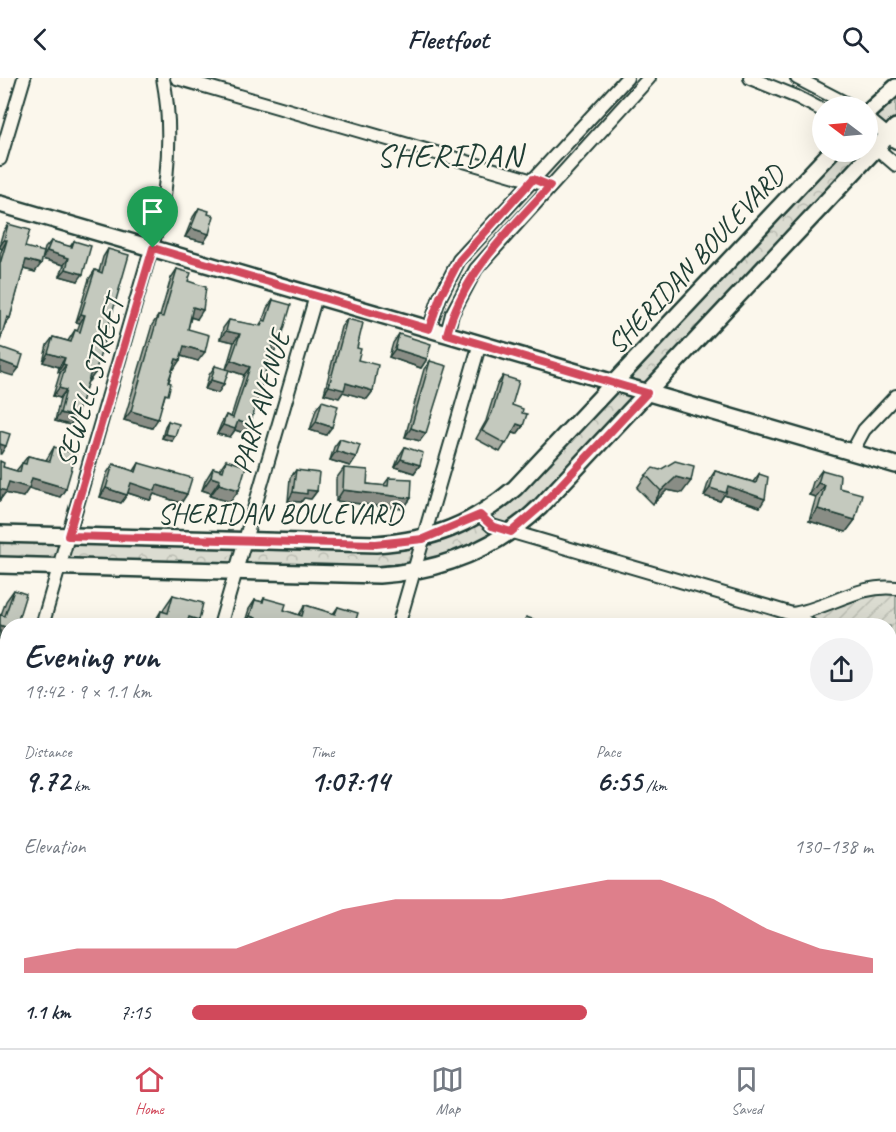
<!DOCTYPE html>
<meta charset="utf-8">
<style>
body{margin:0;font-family:Caveat,sans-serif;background:#f2f2f3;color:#1f2937;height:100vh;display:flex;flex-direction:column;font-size:22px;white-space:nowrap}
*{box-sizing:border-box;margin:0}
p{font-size:20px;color:#747a83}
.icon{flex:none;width:33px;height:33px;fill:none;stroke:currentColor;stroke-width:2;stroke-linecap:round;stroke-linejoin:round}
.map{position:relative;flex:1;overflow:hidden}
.panel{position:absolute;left:0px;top:540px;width:897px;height:430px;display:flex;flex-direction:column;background:#fff;border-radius:24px 24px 0 0;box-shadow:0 6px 24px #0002}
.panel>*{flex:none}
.needle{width:39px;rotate:286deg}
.tools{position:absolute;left:812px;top:18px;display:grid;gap:12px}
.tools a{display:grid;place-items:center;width:66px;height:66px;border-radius:50%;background:#fff;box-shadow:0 6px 24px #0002;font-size:30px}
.pin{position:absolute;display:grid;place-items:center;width:51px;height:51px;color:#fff;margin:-62px -26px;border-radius:50% 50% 50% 0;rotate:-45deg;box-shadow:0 0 6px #0007}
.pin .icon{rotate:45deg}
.round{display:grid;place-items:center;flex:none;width:63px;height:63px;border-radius:32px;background:#f2f2f3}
.summary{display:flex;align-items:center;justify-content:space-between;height:102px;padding:0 24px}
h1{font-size:33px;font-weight:700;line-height:45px}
.stats{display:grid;grid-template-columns:repeat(3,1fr);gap:9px;height:102px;padding:6px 24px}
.stats div{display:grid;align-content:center}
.stats b{font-size:30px;font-weight:700}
.stats small{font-size:16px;font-weight:400}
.stats p{font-size:16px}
.chart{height:168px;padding:12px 24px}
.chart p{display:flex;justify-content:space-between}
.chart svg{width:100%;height:108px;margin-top:6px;fill:#d1495b;opacity:.7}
ul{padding:0 24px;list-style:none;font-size:20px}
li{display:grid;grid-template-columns:96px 72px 1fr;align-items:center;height:45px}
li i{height:15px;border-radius:8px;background:#d1495b}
header{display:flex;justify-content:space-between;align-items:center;height:78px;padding:0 24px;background:#fff;font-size:27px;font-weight:700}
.menu{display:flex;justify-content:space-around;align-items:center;height:84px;border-top:2px solid #e0e1e3;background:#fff;font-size:16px;color:#747a83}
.menu a{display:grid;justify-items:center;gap:3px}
.menu .active{color:#d1495b}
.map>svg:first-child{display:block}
.forest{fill:url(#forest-crowns);stroke:#7d8c82;stroke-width:1.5}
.garden{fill:url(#garden-furrows);stroke:#7d8c82;stroke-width:1.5}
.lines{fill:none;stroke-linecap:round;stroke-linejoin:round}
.minor-casing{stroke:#1f3d34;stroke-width:16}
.major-casing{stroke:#1f3d34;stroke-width:20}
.minor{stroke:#fbf7ec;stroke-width:12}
.major{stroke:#fbf7ec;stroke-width:15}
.wall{fill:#a9ada3;stroke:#1f3d34;stroke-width:1.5}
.shaded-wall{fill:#898d85;stroke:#1f3d34;stroke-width:1.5}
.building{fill:#c4c9be;stroke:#1f3d34;stroke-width:1.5}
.route-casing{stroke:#fff;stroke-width:12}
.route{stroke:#d1495b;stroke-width:8}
.labels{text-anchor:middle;stroke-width:4.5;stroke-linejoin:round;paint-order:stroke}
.street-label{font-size:28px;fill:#1f3d34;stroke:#fbf7ec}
.quarter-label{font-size:32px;letter-spacing:1.5px;fill:#1f3d34;stroke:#fbf7ec}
</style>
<header><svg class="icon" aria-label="back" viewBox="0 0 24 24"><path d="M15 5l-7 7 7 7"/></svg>Fleetfoot<svg class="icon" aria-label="search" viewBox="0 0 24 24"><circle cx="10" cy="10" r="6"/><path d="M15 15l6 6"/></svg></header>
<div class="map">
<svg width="896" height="970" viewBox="0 0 896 970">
<defs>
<pattern id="forest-crowns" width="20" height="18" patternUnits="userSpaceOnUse" patternTransform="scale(1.5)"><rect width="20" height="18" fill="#dbdcd1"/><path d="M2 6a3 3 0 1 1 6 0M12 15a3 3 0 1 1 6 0" fill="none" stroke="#bcbeb4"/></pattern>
<pattern id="garden-furrows" width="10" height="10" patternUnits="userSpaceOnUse" patternTransform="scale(1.5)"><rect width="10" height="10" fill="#dbdcd1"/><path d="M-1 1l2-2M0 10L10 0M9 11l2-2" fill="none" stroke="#bcbeb4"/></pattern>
</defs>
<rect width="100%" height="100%" fill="#fbf7ec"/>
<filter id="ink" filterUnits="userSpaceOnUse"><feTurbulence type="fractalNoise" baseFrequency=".0167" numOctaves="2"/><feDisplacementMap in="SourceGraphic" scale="12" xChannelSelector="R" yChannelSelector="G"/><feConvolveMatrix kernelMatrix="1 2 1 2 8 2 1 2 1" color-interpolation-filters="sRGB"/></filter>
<g filter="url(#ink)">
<polygon class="forest" points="896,9 896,49 525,443 413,495 0,487 0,456 376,466 480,437 831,74 867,74 867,35"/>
<polygon class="garden" points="887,514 896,515 896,678 890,636 890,548 816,547 812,542 815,536 865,516"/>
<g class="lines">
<defs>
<g id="minor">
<polyline points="177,0 550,108"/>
<polyline points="750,0 797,19 822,32"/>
<polyline points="797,0 851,28"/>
<polyline points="867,40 896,64"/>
<polyline points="867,62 896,87"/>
<polyline points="0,81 24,0"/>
<polyline points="429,251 440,219 459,182 627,0"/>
<polyline points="447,256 452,236 476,191 649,0"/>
<polyline points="852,374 864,352 896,318"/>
<polyline points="480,437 492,448 769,529 792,536 812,548"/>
<path d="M792 536C827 531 860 505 896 510"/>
<path d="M42 548 161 137C169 91 172 46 163 0"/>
<polyline points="220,548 316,218"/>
<polyline points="398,548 480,265"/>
<polyline points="890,686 890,696"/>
<polyline points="0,692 8,666"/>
<polyline points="890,703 896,705"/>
<polyline points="890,785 896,767"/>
<polyline points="0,837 8,839"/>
<polyline points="382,963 405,970"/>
<polyline points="476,963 499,970"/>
<polyline points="97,970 99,963"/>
<polyline points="275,970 277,963"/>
<polyline points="450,970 452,963"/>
<polyline points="632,970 634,963"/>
<polyline points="791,970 793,963"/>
<polyline points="831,970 833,963"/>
</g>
<g id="major">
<polyline points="867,35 896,9"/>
<polyline points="0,126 896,387"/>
<path d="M0 456 376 466C433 462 472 447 515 410L831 74"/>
<path d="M0 487 379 497C441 493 495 472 540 429L896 49"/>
</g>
</defs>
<use href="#minor" class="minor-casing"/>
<use href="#major" class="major-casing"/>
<use href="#minor" class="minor"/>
<use href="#major" class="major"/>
</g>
<g class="wall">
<polygon points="199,130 208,136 209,156 204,164 185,159 193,139"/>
<polygon points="8,146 25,169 35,194 23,191 10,240 4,248 0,263 0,176 2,171 0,170 0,164 3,154"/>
<polygon points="51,163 70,169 74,163 78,203 60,198 64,187 42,181 45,170"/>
<polygon points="108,171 95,295 89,303 88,303 76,339 70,347 55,343 60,320 53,318 60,295 58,294 59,289 43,284 47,267 53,259 68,263 75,252 77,253 80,245 76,244 89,201 95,192 99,194 103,179"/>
<polygon points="177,191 188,203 197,241 191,239 188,251 198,283 181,278 174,291 173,290 163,324 152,350 124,342 152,247 158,238 160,238 171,200"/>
<polygon points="273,222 274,274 271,273 250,347 244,355 235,352 230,359 217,356 221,346 226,337 231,339 244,297 226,291 234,264 220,261 223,250 229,242 259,248 263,242 267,230"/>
<polygon points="347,241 357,270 358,282 373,313 367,321 343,314 339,320 324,316 341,249"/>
<polygon points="399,256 427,281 421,290 389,279 393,265"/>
<polygon points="430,283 420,363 405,359 424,291"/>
<polygon points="215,288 218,315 205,311 209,297"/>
<polygon points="503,298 512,327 522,335 523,348 517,356 512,355 500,374 476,361 486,343 497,307"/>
<polygon points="322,323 326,357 310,352 316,331"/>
<polygon points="168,343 172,363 162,360 165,348"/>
<polygon points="340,361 356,379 350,388 330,382 334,369"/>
<polygon points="54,369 66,410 60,419 29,410 23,419 5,415 0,422 0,383 3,389 16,393 28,378 46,382 48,379"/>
<polygon points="405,369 420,387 414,395 395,389 399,378"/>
<polygon points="226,382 239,412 230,424 210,418 211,415 202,412 205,403 213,390 219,392"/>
<polygon points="139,385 187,416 181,425 154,416 150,422 128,415 121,425 100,419 107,395 113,386 134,393"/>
<polygon points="344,390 367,406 383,408 389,400 411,420 403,431 336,423 336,401"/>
<polygon points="296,392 317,413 311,421 304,420 301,424 288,423 290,400"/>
<polygon points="822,392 839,410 855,442 846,454 809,443 816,419 809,417 813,404"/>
<polygon points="715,393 753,404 759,396 760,429 724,417 720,423 704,418 709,402"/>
<polygon points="646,397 682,415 667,412 653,426 637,410"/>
<polygon points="14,512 7,563 0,561 0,537 1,537 6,523"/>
<polygon points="173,517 199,542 195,548 152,548 161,533 163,534 164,530"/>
<polygon points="264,520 284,532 299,537 305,527 333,536 338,529 354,548 244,547 249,531 255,522 262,524"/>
<polygon points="225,963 248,963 246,970 222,970"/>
<polygon points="687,963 720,963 718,970 685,970"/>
</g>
<g class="shaded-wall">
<polygon points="191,150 209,156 204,164 185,159"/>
<polygon points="4,162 7,162 2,171 0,170 0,168"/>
<polygon points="47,173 69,180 64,187 42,181"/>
<polygon points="26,182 41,186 35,194 20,190"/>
<polygon points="66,191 83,196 78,203 60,198"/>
<polygon points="193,229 203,232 197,241 187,238"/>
<polygon points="81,236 85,237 80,245 76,244"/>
<polygon points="226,253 240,256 234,264 220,261"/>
<polygon points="274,264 280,265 274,274 268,272"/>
<polygon points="184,268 205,274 198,283 178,277"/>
<polygon points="395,271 427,281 421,290 389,279"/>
<polygon points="48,275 65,280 59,289 43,284"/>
<polygon points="176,281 180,282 174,291 170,290"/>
<polygon points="231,282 250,289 244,297 226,291"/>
<polygon points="0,283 19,290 13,298 0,294"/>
<polygon points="63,286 66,287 60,295 58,294"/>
<polygon points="91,294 95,295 89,303 85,302"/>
<polygon points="211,302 224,306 218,315 205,311"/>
<polygon points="346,305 373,313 367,321 343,314 339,320 324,316 329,308"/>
<polygon points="59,310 66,312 60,320 53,318"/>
<polygon points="131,333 158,341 152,350 124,342"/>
<polygon points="60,335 76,339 70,347 55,343"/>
<polygon points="238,343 250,347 244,355 235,352 230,359 217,356 223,347"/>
<polygon points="316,344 332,349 326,357 310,352"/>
<polygon points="517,346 523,348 517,356 511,354"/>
<polygon points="411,350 426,355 420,363 405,359"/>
<polygon points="165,356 175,358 172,363 162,360"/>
<polygon points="0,366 6,368 1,376 0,376"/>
<polygon points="336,373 356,379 350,388 330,382"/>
<polygon points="401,381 420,387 414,395 395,389"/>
<polygon points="211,399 220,402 211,415 202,412"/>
<polygon points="676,399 691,403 682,415 667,412 653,426 661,413"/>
<polygon points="32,400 66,410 60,419 29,410 23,419 5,415 0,422 0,411 9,404"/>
<polygon points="131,405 157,407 187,416 181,425 154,416 150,422 125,414"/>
<polygon points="818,405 825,407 816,419 809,417"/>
<polygon points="219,406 239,412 230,424 210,418"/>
<polygon points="728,408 765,421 760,429 724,417 720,423 704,418 710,410"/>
<polygon points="106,410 127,417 121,425 100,419"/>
<polygon points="307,412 317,413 311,421 304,420 301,424 288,423 293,414"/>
<polygon points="343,412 411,420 403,431 336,423"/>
<polygon points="818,431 855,442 846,454 809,443"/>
<polygon points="250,538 256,540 251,548 244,547"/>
<polygon points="189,539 199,542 195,548 155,548 159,542 177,542"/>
<polygon points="0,547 8,550 7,563 0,561"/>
<polygon points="0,913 8,915 8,923 0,920"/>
<polygon points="60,963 74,963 71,966"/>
<polygon points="136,963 146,963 145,966"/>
<polygon points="691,967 707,970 689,970"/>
</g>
<g class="building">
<polygon points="199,130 209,133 208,136 214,138 209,156 191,150"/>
<polygon points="8,146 30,152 25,169 44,174 41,186 26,182 10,240 7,239 0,263 0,186 7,162 4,162"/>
<polygon points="51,163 72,169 74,163 91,168 83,196 66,191 69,180 47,173"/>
<polygon points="108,171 129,177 95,295 91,294 76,339 60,335 66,312 59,310 66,287 63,286 65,280 48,275 53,259 71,264 75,252 80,254 85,237 81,236 95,192 102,195"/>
<polygon points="177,191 191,195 188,203 206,209 203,232 193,229 188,251 209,257 205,274 184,268 180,282 176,281 168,304 171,305 168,317 165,316 158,341 131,333 158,238 163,239"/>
<polygon points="273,222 291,227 280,265 274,264 250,347 238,343 235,351 223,347 226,337 233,340 250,289 231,282 240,256 226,253 229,242 261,248 263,242 266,243"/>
<polygon points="347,241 363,245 357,270 361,271 358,282 378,287 373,313 346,305 344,312 329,308"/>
<polygon points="399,256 431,266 427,281 395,271"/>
<polygon points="0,269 23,277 19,290 0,283"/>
<polygon points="430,283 447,288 426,355 411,350"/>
<polygon points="215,288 229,292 224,306 211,302"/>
<polygon points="503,298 519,303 512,327 523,331 522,335 527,336 523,348 517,346 506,366 482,353 492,335"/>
<polygon points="322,323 338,328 332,349 316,344"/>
<polygon points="168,343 179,346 175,358 165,356"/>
<polygon points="0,353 10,356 6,368 0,366"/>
<polygon points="340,361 360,367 356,379 336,373"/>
<polygon points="54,369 76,376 66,410 32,400 29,410 9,404 6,413 0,411 0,383 4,385 3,389 20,394 22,385 26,386 28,378 50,383"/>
<polygon points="405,369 423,375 420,387 401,381"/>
<polygon points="226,382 246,388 239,412 219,406 220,402 211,399 213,390 223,393"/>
<polygon points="675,383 694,388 691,403 676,399 661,413 646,397 653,390 660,392"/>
<polygon points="139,385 192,400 187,416 157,407 155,413 131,405 127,417 106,410 113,386 136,394"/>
<polygon points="344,390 368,392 367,406 388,408 389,400 412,401 411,420 343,412"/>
<polygon points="296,392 319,395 317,413 307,412 307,416 293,414"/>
<polygon points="822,392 840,397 839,410 862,416 855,442 818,431 825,407 818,405"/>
<polygon points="715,393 756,405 759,396 768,399 765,421 728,408 726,415 710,410"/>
<polygon points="14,512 26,516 16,548 8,548 8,550 0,547 0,537 5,538"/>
<polygon points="173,517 203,525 199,542 189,539 187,545 177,542 176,546 159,542 161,533 168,535"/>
<polygon points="264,520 286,526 284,532 302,538 305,527 335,536 338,529 358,535 354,548 347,548 343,546 342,548 253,548 256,540 250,538 255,522 263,524"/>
<polygon points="526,539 554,548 522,548"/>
<polygon points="0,584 4,585 2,593 0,593"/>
<polygon points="0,858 8,860 8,878 3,894 8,895 8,915 0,913"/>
<polygon points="227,963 248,963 246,970 225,970"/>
<polygon points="692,963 720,963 718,970 707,970 691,967"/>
</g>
</g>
<g class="lines" filter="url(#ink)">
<defs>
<path id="route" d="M533 101 550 108C509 153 463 195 447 256L647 315 540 429 511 454 492 448 480 437 423 461 376 466 68 458 153 170 429 251 440 219 459 183Z"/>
</defs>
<use href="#route" class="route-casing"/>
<use href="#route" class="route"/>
</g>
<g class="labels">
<g class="street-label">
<text transform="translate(695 181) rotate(-47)" y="10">SHERIDAN BOULEVARD</text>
<text transform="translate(89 304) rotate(-73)" y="10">SEWELL STREET</text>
<text transform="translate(260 324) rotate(-74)" y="10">PARK AVENUE</text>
<text x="280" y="445">SHERIDAN BOULEVARD</text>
</g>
<g class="quarter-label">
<text x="450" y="88">SHERIDAN</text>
</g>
</g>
</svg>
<div class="tools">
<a><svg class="needle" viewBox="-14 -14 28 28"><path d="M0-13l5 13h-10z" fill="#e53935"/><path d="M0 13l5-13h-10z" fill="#747a83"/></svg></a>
</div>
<div class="pin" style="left:153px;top:170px;background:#1e9e55"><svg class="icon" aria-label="arrive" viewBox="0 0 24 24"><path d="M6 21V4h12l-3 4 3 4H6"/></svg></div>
<section class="panel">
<div class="summary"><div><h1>Evening run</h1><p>19:42 · 9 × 1.1 km</p></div><a class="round"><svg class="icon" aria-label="share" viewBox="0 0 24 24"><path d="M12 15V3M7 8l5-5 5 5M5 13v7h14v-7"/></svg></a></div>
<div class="stats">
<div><p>Distance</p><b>9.72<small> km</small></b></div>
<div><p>Time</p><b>1:07:14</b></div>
<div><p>Pace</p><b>6:55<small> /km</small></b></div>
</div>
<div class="chart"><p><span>Elevation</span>130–138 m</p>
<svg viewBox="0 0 160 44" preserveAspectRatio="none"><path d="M0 44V38L10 34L20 34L30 34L40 34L50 26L60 18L70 14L80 14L90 14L100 10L110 6L120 6L130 14L140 26L150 34L160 38V44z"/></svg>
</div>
<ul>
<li><b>1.1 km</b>7:15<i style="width:58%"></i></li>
</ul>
</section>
</div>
<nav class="menu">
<a class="active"><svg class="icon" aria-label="home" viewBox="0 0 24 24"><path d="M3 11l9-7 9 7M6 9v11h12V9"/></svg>Home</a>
<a><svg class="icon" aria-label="map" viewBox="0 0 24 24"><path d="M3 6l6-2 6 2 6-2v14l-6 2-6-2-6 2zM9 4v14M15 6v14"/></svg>Map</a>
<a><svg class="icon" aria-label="saved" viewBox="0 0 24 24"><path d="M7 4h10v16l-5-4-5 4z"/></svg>Saved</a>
</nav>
